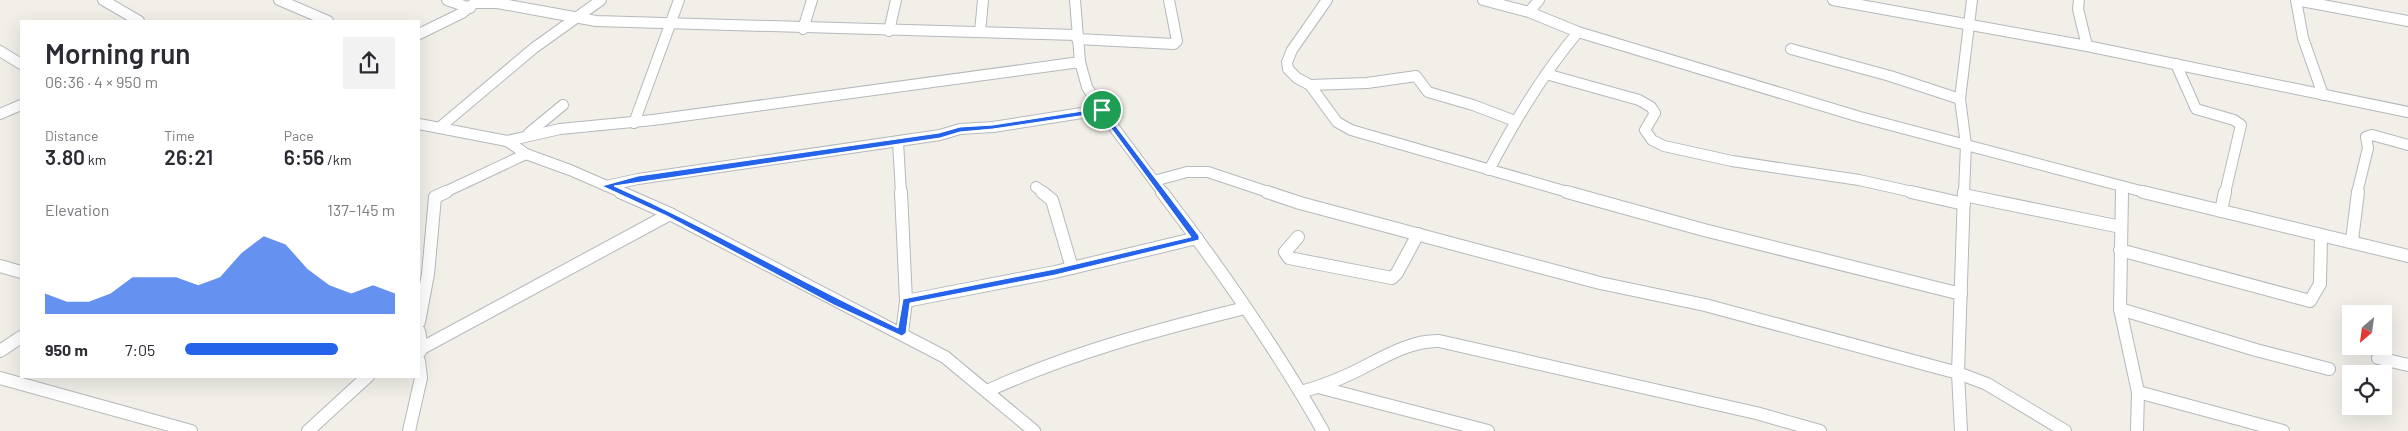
<!DOCTYPE html>
<meta charset="utf-8">
<style>
body{margin:0;font-family:Barlow,sans-serif;background:#f2f2f3;color:#2b2b33;height:100vh;display:flex;flex-direction:column;font-size:19px;white-space:nowrap}
*{box-sizing:border-box;margin:0}
p{font-size:16px;color:#7c7c81}
.icon{flex:none;width:28px;height:28px;fill:none;stroke:currentColor;stroke-width:2;stroke-linecap:round;stroke-linejoin:round}
.map{position:relative;flex:1;overflow:hidden}
.drawer{position:absolute;left:20px;top:20px;width:400px;height:358px;display:flex;flex-direction:column;background:#fff;border-radius:0px;box-shadow:0 5px 20px #0002}
.drawer>*{flex:none}
.needle{width:32px;rotate:209deg}
.tools{position:absolute;left:2342px;top:305px;display:grid;gap:10px}
.tools a{display:grid;place-items:center;width:50px;height:50px;border-radius:0px;background:#fff;box-shadow:0 5px 20px #0002;font-size:25px}
.pin{position:absolute;display:grid;place-items:center;width:42px;height:42px;color:#fff;margin:-21px;border:2px solid #fff;border-radius:50%;box-shadow:0 1px 5px #0007}
.round{display:grid;place-items:center;flex:none;width:52px;height:52px;border-radius:0px;background:#f2f2f3}
.headline{display:flex;align-items:center;justify-content:space-between;height:85px;padding:0 25px}
h1{font-size:28px;font-weight:600;line-height:38px}
.figures{display:grid;grid-template-columns:repeat(3,1fr);gap:8px;height:85px;padding:5px 25px}
.figures div{display:grid;align-content:center}
.figures b{font-size:21px;font-weight:600}
.figures small{font-size:14px;font-weight:400}
.figures p{font-size:14px}
.chart{height:140px;padding:10px 25px}
.chart p{display:flex;justify-content:space-between}
.chart svg{width:100%;height:90px;margin-top:5px;fill:#2563eb;opacity:.7}
ul{padding:0 25px;list-style:none;font-size:16px}
li{display:grid;grid-template-columns:80px 60px 1fr;align-items:center;height:38px}
li i{height:12px;border-radius:6px;background:#2563eb}
.map>svg:first-child{display:block}
.lines{fill:none;stroke-linecap:round;stroke-linejoin:round}
.street-far1-casing{stroke:#b5b8bc;stroke-width:12}
.street-casing{stroke:#b5b8bc;stroke-width:14}
.street-far1{stroke:#fff;stroke-width:10}
.street{stroke:#fff;stroke-width:12}
.route{fill:#2563eb;stroke:#fff;fill-rule:evenodd}
</style>
<div class="map">
<svg width="2408" height="431" viewBox="0 0 2408 431">
<rect width="100%" height="100%" fill="#f1efe8"/>
<g class="lines">
<defs>
<g id="street-far1">
<polyline points="103,0 139,21"/>
<polyline points="279,0 328,21"/>
<polyline points="447,0 470,8"/>
<polyline points="1075,0 1080,62 1087,87 1101,110 1163,193"/>
<polyline points="1327,0 1292,50 1287,62 1288,69 1297,78 1310,85 1367,83 1416,76 1428,92 1473,105 1515,121"/>
<polyline points="1483,0 1529,12 1578,32 1860,117 2148,193"/>
<polyline points="1833,0 2087,46 2408,112"/>
<polyline points="2079,0 2078,9 2087,46"/>
<polyline points="2296,0 2408,21"/>
<polyline points="2296,0 2303,38 2323,95"/>
<polyline points="476,3 497,3 596,21 1077,35"/>
<polyline points="1529,12 1539,0"/>
<polyline points="803,29 812,0"/>
<polyline points="889,31 896,0"/>
<polyline points="980,32 983,0"/>
<polyline points="419,34 462,13 478,0"/>
<polyline points="1077,39 1174,44 1177,41 1169,0"/>
<polyline points="1791,49 1890,76 1960,99"/>
<polyline points="0,51 21,64"/>
<polyline points="2176,64 2196,109 2234,120 2241,125 2225,193"/>
<polyline points="1546,74 1639,100 1651,107 1655,113 1645,130 1652,140 1664,146 1732,161 1859,180 1917,193"/>
<polyline points="1310,85 1337,122 1351,130 1571,193"/>
<polyline points="0,114 21,105"/>
<polyline points="634,123 679,0"/>
<polyline points="419,124 507,141 526,154 570,170 623,193"/>
<polyline points="439,128 534,48 601,0"/>
<polyline points="529,133 563,105"/>
<polyline points="507,141 560,129 653,120 1080,62"/>
<polyline points="898,142 901,193"/>
<path d="M1489 170C1515 121 1542 75 1578 32"/>
<polyline points="1154,181 1187,172 1208,172 1271,193"/>
<polyline points="606,186 638,179 940,135 960,129 993,127 1101,110"/>
<polyline points="1036,187 1044,193"/>
<polyline points="443,193 526,154"/>
<polyline points="1964,193 1966,145 1960,99 1972,0"/>
<polyline points="2122,193 2122,187"/>
<polyline points="2357,193 2368,148 2366,137 2372,135 2408,145"/>
</g>
<g id="street">
<polyline points="620,192 670,214 945,357 1034,431"/>
<polyline points="901,192 906,301 902,333"/>
<polyline points="1042,192 1052,200 1072,268"/>
<path d="M1162 192C1220 268 1276 348 1323 431"/>
<polyline points="1267,192 1300,203 1600,283 1705,305 1958,373 1987,384 2065,431"/>
<polyline points="1567,192 1704,230 1961,294"/>
<polyline points="1911,192 1964,204"/>
<polyline points="2122,192 2120,309 2138,392 2137,431"/>
<polyline points="2143,192 2408,256"/>
<polyline points="1964,195 2121,227"/>
<polyline points="2221,211 2225,192"/>
<polyline points="1298,237 1285,252 1289,258 1392,278 1397,273 1418,234"/>
<polyline points="2352,240 2358,192"/>
<polyline points="2120,250 2310,301 2320,284 2321,236"/>
<polyline points="0,266 21,272"/>
<polyline points="906,301 1055,272 1197,238"/>
<polyline points="2120,309 2256,350 2329,369"/>
<polyline points="419,322 428,274 435,197 446,192"/>
<polyline points="419,331 422,348"/>
<polyline points="0,351 21,337"/>
<polyline points="419,353 422,348 670,214"/>
<polyline points="2378,358 2408,365"/>
<polyline points="0,378 191,431"/>
<polyline points="1322,388 1488,431"/>
<path d="M987 391C1070 353 1156 330 1245 308"/>
<path d="M1301 392C1319 387 1335 381 1352 373 1379 360 1409 340 1439 341L1756 413 1820 431"/>
<polyline points="2138,392 2283,431"/>
<polyline points="308,431 368,376"/>
<polyline points="409,431 421,378 419,361"/>
<polyline points="1961,431 1958,373 1964,192"/>
</g>
</defs>
<use href="#street-far1" class="street-far1-casing"/>
<use href="#street" class="street-casing"/>
<use href="#street-far1" class="street-far1"/>
<use href="#street" class="street"/>
</g>
<path class="route" d="M1102 108 1199 236V240L1055 275 910 303 906 333 902 336 834 305 667 216 602 186 638 176 939 133 960 127 993 125ZM1100 113 1191 237 1055 269 903 299 898 328C802 283 711 229 614 186L940 138 960 132 993 129Z"/>
</svg>
<div class="tools">
<a><svg class="needle" viewBox="-14 -14 28 28"><path d="M0-13l5 13h-10z" fill="#e53935"/><path d="M0 13l5-13h-10z" fill="#7c7c81"/></svg></a>
<a><svg class="icon" aria-label="locate" viewBox="0 0 24 24"><circle cx="12" cy="12" r="6"/><path d="M12 2v4M12 18v4M2 12h4M18 12h4"/></svg></a>
</div>
<div class="pin" style="left:1102px;top:110px;background:#1e9e55"><svg class="icon" aria-label="arrive" viewBox="0 0 24 24"><path d="M6 21V4h12l-3 4 3 4H6"/></svg></div>
<section class="drawer">
<div class="headline"><div><h1>Morning run</h1><p>06:36 · 4 × 950 m</p></div><a class="round"><svg class="icon" aria-label="share" viewBox="0 0 24 24"><path d="M12 15V3M7 8l5-5 5 5M5 13v7h14v-7"/></svg></a></div>
<div class="figures">
<div><p>Distance</p><b>3.80<small> km</small></b></div>
<div><p>Time</p><b>26:21</b></div>
<div><p>Pace</p><b>6:56<small> /km</small></b></div>
</div>
<div class="chart"><p><span>Elevation</span>137–145 m</p>
<svg viewBox="0 0 160 44" preserveAspectRatio="none"><path d="M0 44V34L10 38L20 38L30 34L40 26L50 26L60 26L70 30L80 26L90 14L100 6L110 10L120 22L130 30L140 34L150 30L160 34V44z"/></svg>
</div>
<ul>
<li><b>950 m</b>7:05<i style="width:73%"></i></li>
</ul>
</section>
</div>
